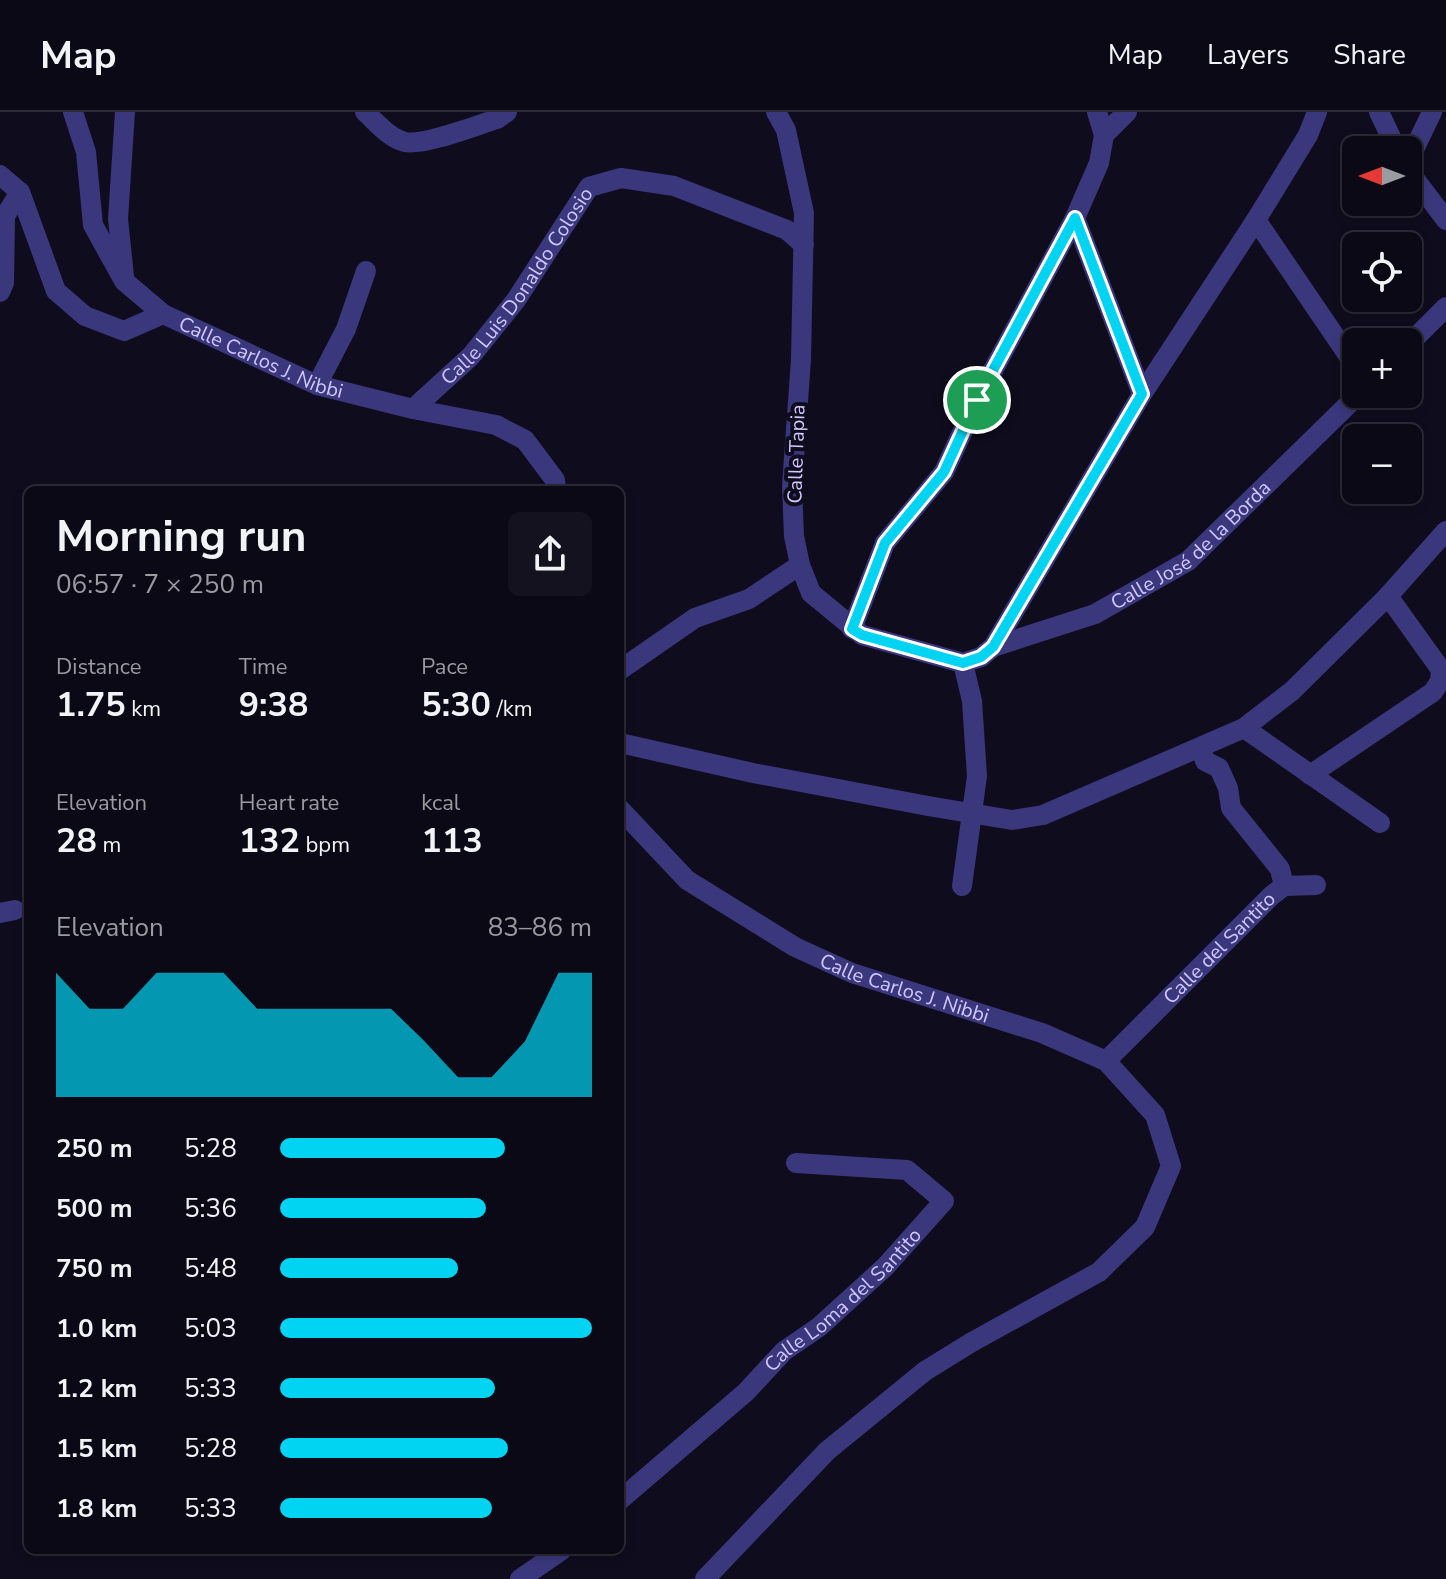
<!DOCTYPE html>
<meta charset="utf-8">
<style>
body{margin:0;font-family:"Nunito Sans",sans-serif;background:#14121f;color:#f1f3f6;height:100vh;display:flex;flex-direction:column;font-size:30px;white-space:nowrap}
*{box-sizing:border-box;margin:0}
p{font-size:26px;color:#9a9aa1}
.icon{flex:none;width:44px;height:44px;fill:none;stroke:currentColor;stroke-width:2;stroke-linecap:round;stroke-linejoin:round}
.map{position:relative;flex:1;overflow:hidden}
.details{position:absolute;left:24px;top:374px;width:600px;height:1068px;display:flex;flex-direction:column;background:#0b0916;border-radius:12px;box-shadow:0 4px 12px #0003,0 0 0 2px #2b2a35}
.details>*{flex:none}
.needle{width:52px;rotate:270deg}
.buttons{position:absolute;left:1342px;top:24px;display:grid;gap:16px}
.buttons a{display:grid;place-items:center;width:80px;height:80px;border-radius:12px;background:#0b0916;box-shadow:0 4px 12px #0003,0 0 0 2px #2b2a35;font-size:40px}
.pin{position:absolute;display:grid;place-items:center;width:68px;height:68px;color:#fff;margin:-34px;border:4px solid #fff;border-radius:50%;box-shadow:0 2px 8px #0007}
.round{display:grid;place-items:center;flex:none;width:84px;height:84px;border-radius:12px;background:#14121f}
.headline{display:flex;align-items:center;justify-content:space-between;height:136px;padding:0 32px}
h1{font-size:44px;font-weight:700;line-height:60px}
.stats{display:grid;grid-template-columns:repeat(3,1fr);gap:12px;height:136px;padding:8px 32px}
.stats div{display:grid;align-content:center}
.stats b{font-size:34px;font-weight:700}
.stats small{font-size:22px;font-weight:400}
.stats p{font-size:22px}
.chart{height:224px;padding:16px 32px}
.chart p{display:flex;justify-content:space-between}
.chart svg{width:100%;height:144px;margin-top:8px;fill:#01d4f3;opacity:.7}
ul{padding:0 32px;list-style:none;font-size:26px}
li{display:grid;grid-template-columns:128px 96px 1fr;align-items:center;height:60px}
li i{height:20px;border-radius:10px;background:#01d4f3}
header{display:flex;align-items:center;gap:48px;box-sizing:border-box;height:112px;padding:0 40px;background:#0b0916;border-bottom:2px solid #2b2a35}
header strong{font-size:38px}
nav{display:flex;gap:44px;margin-inline-start:auto;font-size:28px}
.map>svg:first-child{display:block}
.lines{fill:none;stroke-linecap:round;stroke-linejoin:round}
.minor{stroke:#3b377d;stroke-width:20}
.route-casing{stroke:#fff;stroke-width:16}
.route{stroke:#01d4f3;stroke-width:10}
.labels{text-anchor:middle;stroke-width:8;stroke-linejoin:round;paint-order:stroke}
.street-label{font-size:20px;fill:#d0c8ff;stroke:#0f0c1d}
</style>
<header>
<strong>Map</strong>
<nav><a>Map</a><a>Layers</a><a>Share</a></nav>
</header>
<div class="map">
<svg width="1446" height="1467" viewBox="0 0 1446 1467">
<rect width="100%" height="100%" fill="#0f0c1d"/>
<g class="lines">
<g class="minor">
<path id="s1" d="M73 0 86 40 93 113 124 169 163 202 317 273 413 297 496 313 525 328 555 368 556 378"/>
<path d="M365 0C377 11 389 26 405 30 424 34 477 13 497 7L507 0"/>
<path id="s2" d="M776 0 786 18 804 101 801 247 792 374 794 424 800 453 811 481 862 523 963 551 981 545 993 535 1095 502 1188 449 1359 282"/>
<polyline points="1097,0 1104,23"/>
<polyline points="1379,0 1397,38"/>
<polyline points="1408,50 1432,0"/>
<polyline points="1408,58 1446,108"/>
<polyline points="0,63 20,80 56,179 85,204 124,219 163,202"/>
<polyline points="1075,106 1142,282"/>
<polyline points="1256,108 1356,255"/>
<polyline points="124,164 118,107 125,0"/>
<polyline points="0,180 4,171 5,104 20,80"/>
<polyline points="1408,233 1446,195"/>
<polyline points="317,273 346,217 366,159"/>
<path id="s3" d="M413 297 471 244 516 188 589 75 621 66 674 74 787 118 804 133"/>
<polyline points="852,517 885,431 944,360 977,288 1075,106 1099,51 1104,23 1127,0"/>
<polyline points="993,535 1142,282 1256,108 1308,23 1317,0"/>
<polyline points="620,558 695,506 749,487 800,453"/>
<polyline points="1244,616 1380,711"/>
<polyline points="620,631 753,661 928,694 1012,708 1043,703 1244,616 1292,579 1388,484 1446,419"/>
<polyline points="1201,636 1205,649 1219,656 1228,676 1231,696 1280,757 1284,774"/>
<polyline points="1310,663 1433,580 1440,569 1441,558 1388,484"/>
<path id="s4" d="M620 697 687 768 795 835 852 861 1042 921 1106 949 1155 1003 1171 1054 1145 1115 1099 1160 972 1230 925 1259 827 1339 705 1467"/>
<polyline points="962,774 977,664 972,589 963,551"/>
<polyline points="1284,774 1316,773"/>
<polyline points="0,801 15,798"/>
<path id="s5" d="M1106 949 1271 784 1284 774"/>
<path id="s6" d="M620 1388 746 1280 784 1239 819 1215 886 1154 944 1089 907 1058 796 1051"/>
<polyline points="520,1467 562,1438"/>
</g>
</g>
<g class="lines">
<defs>
<polygon id="route" points="1075,106 1142,282 993,535 981,545 963,551 862,523 852,517 885,431 944,360 977,288"/>
</defs>
<use href="#route" class="route-casing"/>
<use href="#route" class="route"/>
</g>
<g class="labels">
<g class="street-label">
<text dy="7" stroke="none"><textPath href="#s3" startOffset="162">Calle Luis Donaldo Colosio</textPath></text>
<text dy="7" stroke="none"><textPath href="#s1" startOffset="338">Calle Carlos J. Nibbi</textPath></text>
<text transform="translate(796 342) rotate(-88)" y="7">Calle Tapia</text>
<text dy="7" stroke="none"><textPath href="#s2" startOffset="920">Calle José de la Borda</textPath></text>
<text dy="7" stroke="none"><textPath href="#s5" startOffset="160">Calle del Santito</textPath></text>
<text dy="7" stroke="none"><textPath href="#s4" startOffset="342">Calle Carlos J. Nibbi</textPath></text>
<text dy="7" stroke="none"><textPath href="#s6" startOffset="300">Calle Loma del Santito</textPath></text>
</g>
</g>
</svg>
<div class="buttons">
<a><svg class="needle" viewBox="-14 -14 28 28"><path d="M0-13l5 13h-10z" fill="#e53935"/><path d="M0 13l5-13h-10z" fill="#9a9aa1"/></svg></a>
<a><svg class="icon" aria-label="locate" viewBox="0 0 24 24"><circle cx="12" cy="12" r="6"/><path d="M12 2v4M12 18v4M2 12h4M18 12h4"/></svg></a>
<a>+</a>
<a>−</a>
</div>
<div class="pin" style="left:977px;top:288px;background:#1e9e55"><svg class="icon" aria-label="arrive" viewBox="0 0 24 24"><path d="M6 21V4h12l-3 4 3 4H6"/></svg></div>
<section class="details">
<div class="headline"><div><h1>Morning run</h1><p>06:57 · 7 × 250 m</p></div><a class="round"><svg class="icon" aria-label="share" viewBox="0 0 24 24"><path d="M12 15V3M7 8l5-5 5 5M5 13v7h14v-7"/></svg></a></div>
<div class="stats">
<div><p>Distance</p><b>1.75<small> km</small></b></div>
<div><p>Time</p><b>9:38</b></div>
<div><p>Pace</p><b>5:30<small> /km</small></b></div>
</div>
<div class="stats">
<div><p>Elevation</p><b>28<small> m</small></b></div>
<div><p>Heart rate</p><b>132<small> bpm</small></b></div>
<div><p>kcal</p><b>113</b></div>
</div>
<div class="chart"><p><span>Elevation</span>83–86 m</p>
<svg viewBox="0 0 160 44" preserveAspectRatio="none"><path d="M0 44V6L10 17L20 17L30 6L40 6L50 6L60 17L70 17L80 17L90 17L100 17L110 27L120 38L130 38L140 27L150 6L160 6V44z"/></svg>
</div>
<ul>
<li><b>250 m</b>5:28<i style="width:72%"></i></li>
<li><b>500 m</b>5:36<i style="width:66%"></i></li>
<li><b>750 m</b>5:48<i style="width:57%"></i></li>
<li><b>1.0 km</b>5:03<i style="width:100%"></i></li>
<li><b>1.2 km</b>5:33<i style="width:69%"></i></li>
<li><b>1.5 km</b>5:28<i style="width:73%"></i></li>
<li><b>1.8 km</b>5:33<i style="width:68%"></i></li>
</ul>
</section>
</div>
